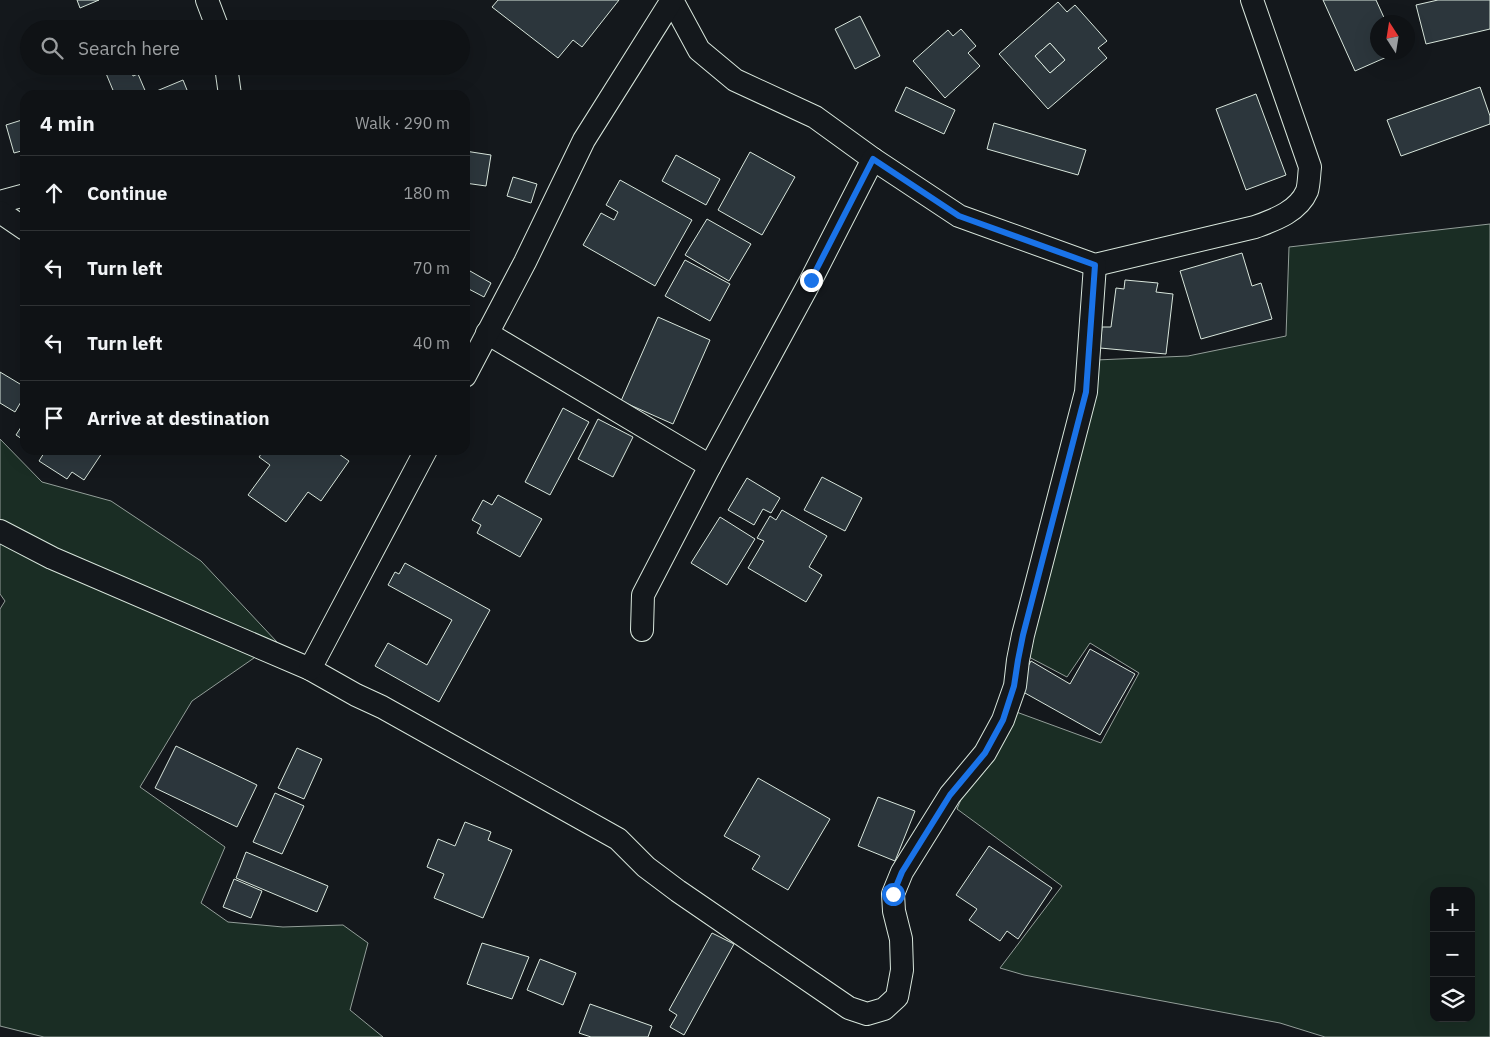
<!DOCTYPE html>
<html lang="en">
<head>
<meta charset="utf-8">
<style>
  :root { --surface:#0f1215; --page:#1d2022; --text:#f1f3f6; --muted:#9b9ea0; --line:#2f3234 }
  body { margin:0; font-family:"IBM Plex Sans",sans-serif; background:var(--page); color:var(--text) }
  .controls { position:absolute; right:15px; bottom:15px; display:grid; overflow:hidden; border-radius:10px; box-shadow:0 5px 20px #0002 }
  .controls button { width:45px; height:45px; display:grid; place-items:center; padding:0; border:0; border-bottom:1px solid var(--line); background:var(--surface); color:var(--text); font:25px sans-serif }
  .compass { position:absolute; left:1370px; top:15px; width:45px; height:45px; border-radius:50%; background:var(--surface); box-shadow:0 5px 20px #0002; rotate:348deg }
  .stop { position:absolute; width:15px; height:15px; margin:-11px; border:4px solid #1a73e8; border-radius:50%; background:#fff }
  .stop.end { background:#1a73e8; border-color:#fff; box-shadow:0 1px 5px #0008 }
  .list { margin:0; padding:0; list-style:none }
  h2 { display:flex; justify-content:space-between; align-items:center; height:65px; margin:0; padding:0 20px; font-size:21px }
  h2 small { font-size:16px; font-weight:400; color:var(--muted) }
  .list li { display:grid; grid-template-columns:32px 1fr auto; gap:15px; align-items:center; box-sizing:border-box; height:75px; padding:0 20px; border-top:1px solid var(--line) }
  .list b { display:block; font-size:19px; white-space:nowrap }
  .list em { font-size:16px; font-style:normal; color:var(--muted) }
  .icon { flex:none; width:28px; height:28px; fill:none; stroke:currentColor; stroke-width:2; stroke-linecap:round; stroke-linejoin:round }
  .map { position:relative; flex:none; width:1490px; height:1037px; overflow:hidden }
  .search { position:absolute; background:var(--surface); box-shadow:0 5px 20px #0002; left:20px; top:20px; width:450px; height:55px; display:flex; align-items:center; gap:12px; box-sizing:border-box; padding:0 18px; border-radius:28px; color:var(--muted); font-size:19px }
  .panel { position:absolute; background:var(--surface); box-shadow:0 5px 20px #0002; left:20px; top:90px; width:450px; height:365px; border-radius:15px }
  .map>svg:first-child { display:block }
  .green { fill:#1a2d24; stroke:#939e99; fill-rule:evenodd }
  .building { fill:#2c363c; stroke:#d8e6dc; fill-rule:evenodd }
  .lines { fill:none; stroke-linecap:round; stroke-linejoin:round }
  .street-casing { stroke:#d8e6dc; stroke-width:24 }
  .street { stroke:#14181c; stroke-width:22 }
  .route { stroke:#1a73e8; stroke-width:6 }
</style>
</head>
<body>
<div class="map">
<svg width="1490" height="1037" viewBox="0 0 1490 1037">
  <rect width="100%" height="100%" fill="#14181c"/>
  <!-- green -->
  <g class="green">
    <path d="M1490,224V1037H1325L1280,1023L1024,975L1000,968L1062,886L957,809L1000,706L1101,743L1139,673L1090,643L1067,677L1027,656L1096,360L1188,356L1286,336L1289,247ZM1434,891H1471V1018H1434Z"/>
    <polygon points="0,439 42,482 111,501 201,561 277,642 192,701 140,787 225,847 201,903 228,922 283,927 343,925 368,943 350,1010 383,1037 44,1037 0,1026 0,609 5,601 0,594"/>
  </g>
  <!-- building -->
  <g class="building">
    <polygon points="77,0 99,0 80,8"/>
    <polygon points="498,0 619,0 582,47 573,40 558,58 492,7"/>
    <polygon points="1323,0 1376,0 1386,22 1378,22 1378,52 1398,52 1355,71"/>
    <polygon points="1438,0 1490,0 1490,29 1426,44 1416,5"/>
    <path d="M1058,2L1067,12L1075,5L1107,41L1098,48L1107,58L1048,109L999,54ZM1050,43L1065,60L1050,73L1035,56Z"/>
    <polygon points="860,16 880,56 855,69 835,29"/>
    <polygon points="961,29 976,46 968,53 980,66 945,98 913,61 948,30 953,36"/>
    <polygon points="1050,43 1065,60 1050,73 1035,56"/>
    <polygon points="117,66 129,66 133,76 138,74 147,95 183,80 189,95 115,95 105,71"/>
    <polygon points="906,87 955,110 944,134 895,111"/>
    <polygon points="1480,87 1490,116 1490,124 1401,156 1387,120"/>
    <polygon points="1256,94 1286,175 1246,190 1216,109"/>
    <polygon points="25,119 25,150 14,153 6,125"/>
    <polygon points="994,123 1086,150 1078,175 987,149"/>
    <polygon points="465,151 491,155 486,186 465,183"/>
    <polygon points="750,152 795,177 762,235 718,210"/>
    <polygon points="676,155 720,179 706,205 662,181"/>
    <polygon points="513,177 537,184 531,203 507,196"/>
    <polygon points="620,180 692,220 655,286 583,245 601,213 614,220 618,212 606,205"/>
    <polygon points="707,219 751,244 729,281 685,255"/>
    <polygon points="1242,253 1252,286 1261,283 1272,319 1201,339 1180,271"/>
    <polygon points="685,260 730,284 710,321 665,296"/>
    <polygon points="470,271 491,283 484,297 465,287 465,280"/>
    <polygon points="1125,280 1158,283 1156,292 1173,294 1166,354 1100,348 1102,327 1111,327 1116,288 1124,289"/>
    <polygon points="658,317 710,340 673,424 621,401"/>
    <polygon points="0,372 25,387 25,395 15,412 0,403"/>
    <polygon points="563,408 589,422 550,495 525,482"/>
    <polygon points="598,419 633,437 613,477 578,459"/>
    <polygon points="25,421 25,441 16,435"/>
    <polygon points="39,450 104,450 84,480 72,472 67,479 39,461 44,453"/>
    <polygon points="264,450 342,450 339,454 349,461 321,501 308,492 286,522 248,495 270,465 259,457"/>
    <polygon points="822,477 862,498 845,531 804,510"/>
    <polygon points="747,478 780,498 771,513 763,509 754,525 728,510"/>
    <polygon points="498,495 542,519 520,557 477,533 481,525 472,520 483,500 492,505"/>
    <polygon points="782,510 827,536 809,567 822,575 806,602 748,568 764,541 757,538 770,516 776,520"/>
    <polygon points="720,517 755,539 727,585 691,563"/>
    <polygon points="405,563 490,610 439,702 375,666 388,643 427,665 452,620 388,585 395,572 399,574"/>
    <polygon points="1090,649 1135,674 1100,735 1016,688 1031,661 1070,684"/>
    <polygon points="176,746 257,785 237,827 155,788"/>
    <polygon points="297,748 322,759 304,799 278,788"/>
    <polygon points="758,778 830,819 788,890 752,869 760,856 724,836"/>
    <polygon points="275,793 304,806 282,854 253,842"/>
    <polygon points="878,797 915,811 895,861 858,846"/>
    <polygon points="465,822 491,832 488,840 512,850 483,918 434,898 444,874 427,867 438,839 455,846"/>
    <polygon points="989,846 1052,888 1018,939 1007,931 1000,941 969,920 977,909 956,895"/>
    <polygon points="246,852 328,886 317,912 236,878"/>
    <polygon points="234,879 262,891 251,918 223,907"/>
    <polygon points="712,933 734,944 684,1035 670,1027 677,1015 669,1010"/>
    <polygon points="482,943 529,957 512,999 467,984"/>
    <polygon points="540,959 576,973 563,1005 527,990"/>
    <polygon points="590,1004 652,1026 648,1037 591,1037 579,1033"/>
  </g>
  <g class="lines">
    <defs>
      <g id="street">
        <polyline points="207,0 218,29"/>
        <path d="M672,0L699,50L735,80L815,117L873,159L959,216L1095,265L1255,227C1274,220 1298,212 1307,191C1309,185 1309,175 1310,167L1252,0"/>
        <polyline points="226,66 230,95"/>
        <polyline points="0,202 25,195"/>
        <polyline points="0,212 25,229"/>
        <polyline points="487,333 710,466"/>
        <polyline points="465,376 525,262 584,140 672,0"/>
        <polyline points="0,531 52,558 310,669 356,695 382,707 618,839 646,867 678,891 849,1008 867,1014 884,1009 897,997 902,970 901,939 894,911 893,894 902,872 950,795 985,753 1003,720 1015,686 1018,660 1023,635 1086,392 1095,265"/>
        <polyline points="642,630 643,595 710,466 811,280 873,159"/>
        <polyline points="310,669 426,450"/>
      </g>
    </defs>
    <!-- street casing -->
    <use href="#street" class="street-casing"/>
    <!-- street -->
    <use href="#street" class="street"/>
  </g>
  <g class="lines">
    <!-- route -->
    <polyline class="route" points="811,280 873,159 959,216 1095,265 1086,392 1023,635 1018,660 1014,686 1003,720 985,753 950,795 902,872 893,894"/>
  </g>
</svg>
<div class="controls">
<button>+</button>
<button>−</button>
<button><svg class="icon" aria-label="layers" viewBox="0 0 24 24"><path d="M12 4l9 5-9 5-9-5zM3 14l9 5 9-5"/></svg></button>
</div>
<svg class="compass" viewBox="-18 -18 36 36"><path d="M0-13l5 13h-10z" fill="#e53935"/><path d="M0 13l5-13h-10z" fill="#9b9ea0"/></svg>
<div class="stop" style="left:893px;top:894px"></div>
<div class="stop end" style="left:811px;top:280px"></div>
<div class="search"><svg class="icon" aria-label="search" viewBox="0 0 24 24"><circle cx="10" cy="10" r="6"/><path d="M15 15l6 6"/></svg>Search here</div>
<section class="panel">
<h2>4 min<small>Walk · 290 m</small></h2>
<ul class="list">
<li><svg class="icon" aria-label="ahead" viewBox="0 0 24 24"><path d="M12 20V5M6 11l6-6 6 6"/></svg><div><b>Continue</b></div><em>180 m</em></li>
<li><svg class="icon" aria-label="left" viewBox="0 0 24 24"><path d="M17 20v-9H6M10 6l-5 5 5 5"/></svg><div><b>Turn left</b></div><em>70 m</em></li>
<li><svg class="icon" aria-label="left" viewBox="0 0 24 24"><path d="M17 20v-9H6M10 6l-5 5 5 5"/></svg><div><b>Turn left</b></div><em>40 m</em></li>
<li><svg class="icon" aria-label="arrive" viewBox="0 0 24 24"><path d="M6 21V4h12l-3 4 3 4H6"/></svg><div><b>Arrive at destination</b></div></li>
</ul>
</section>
</div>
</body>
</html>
